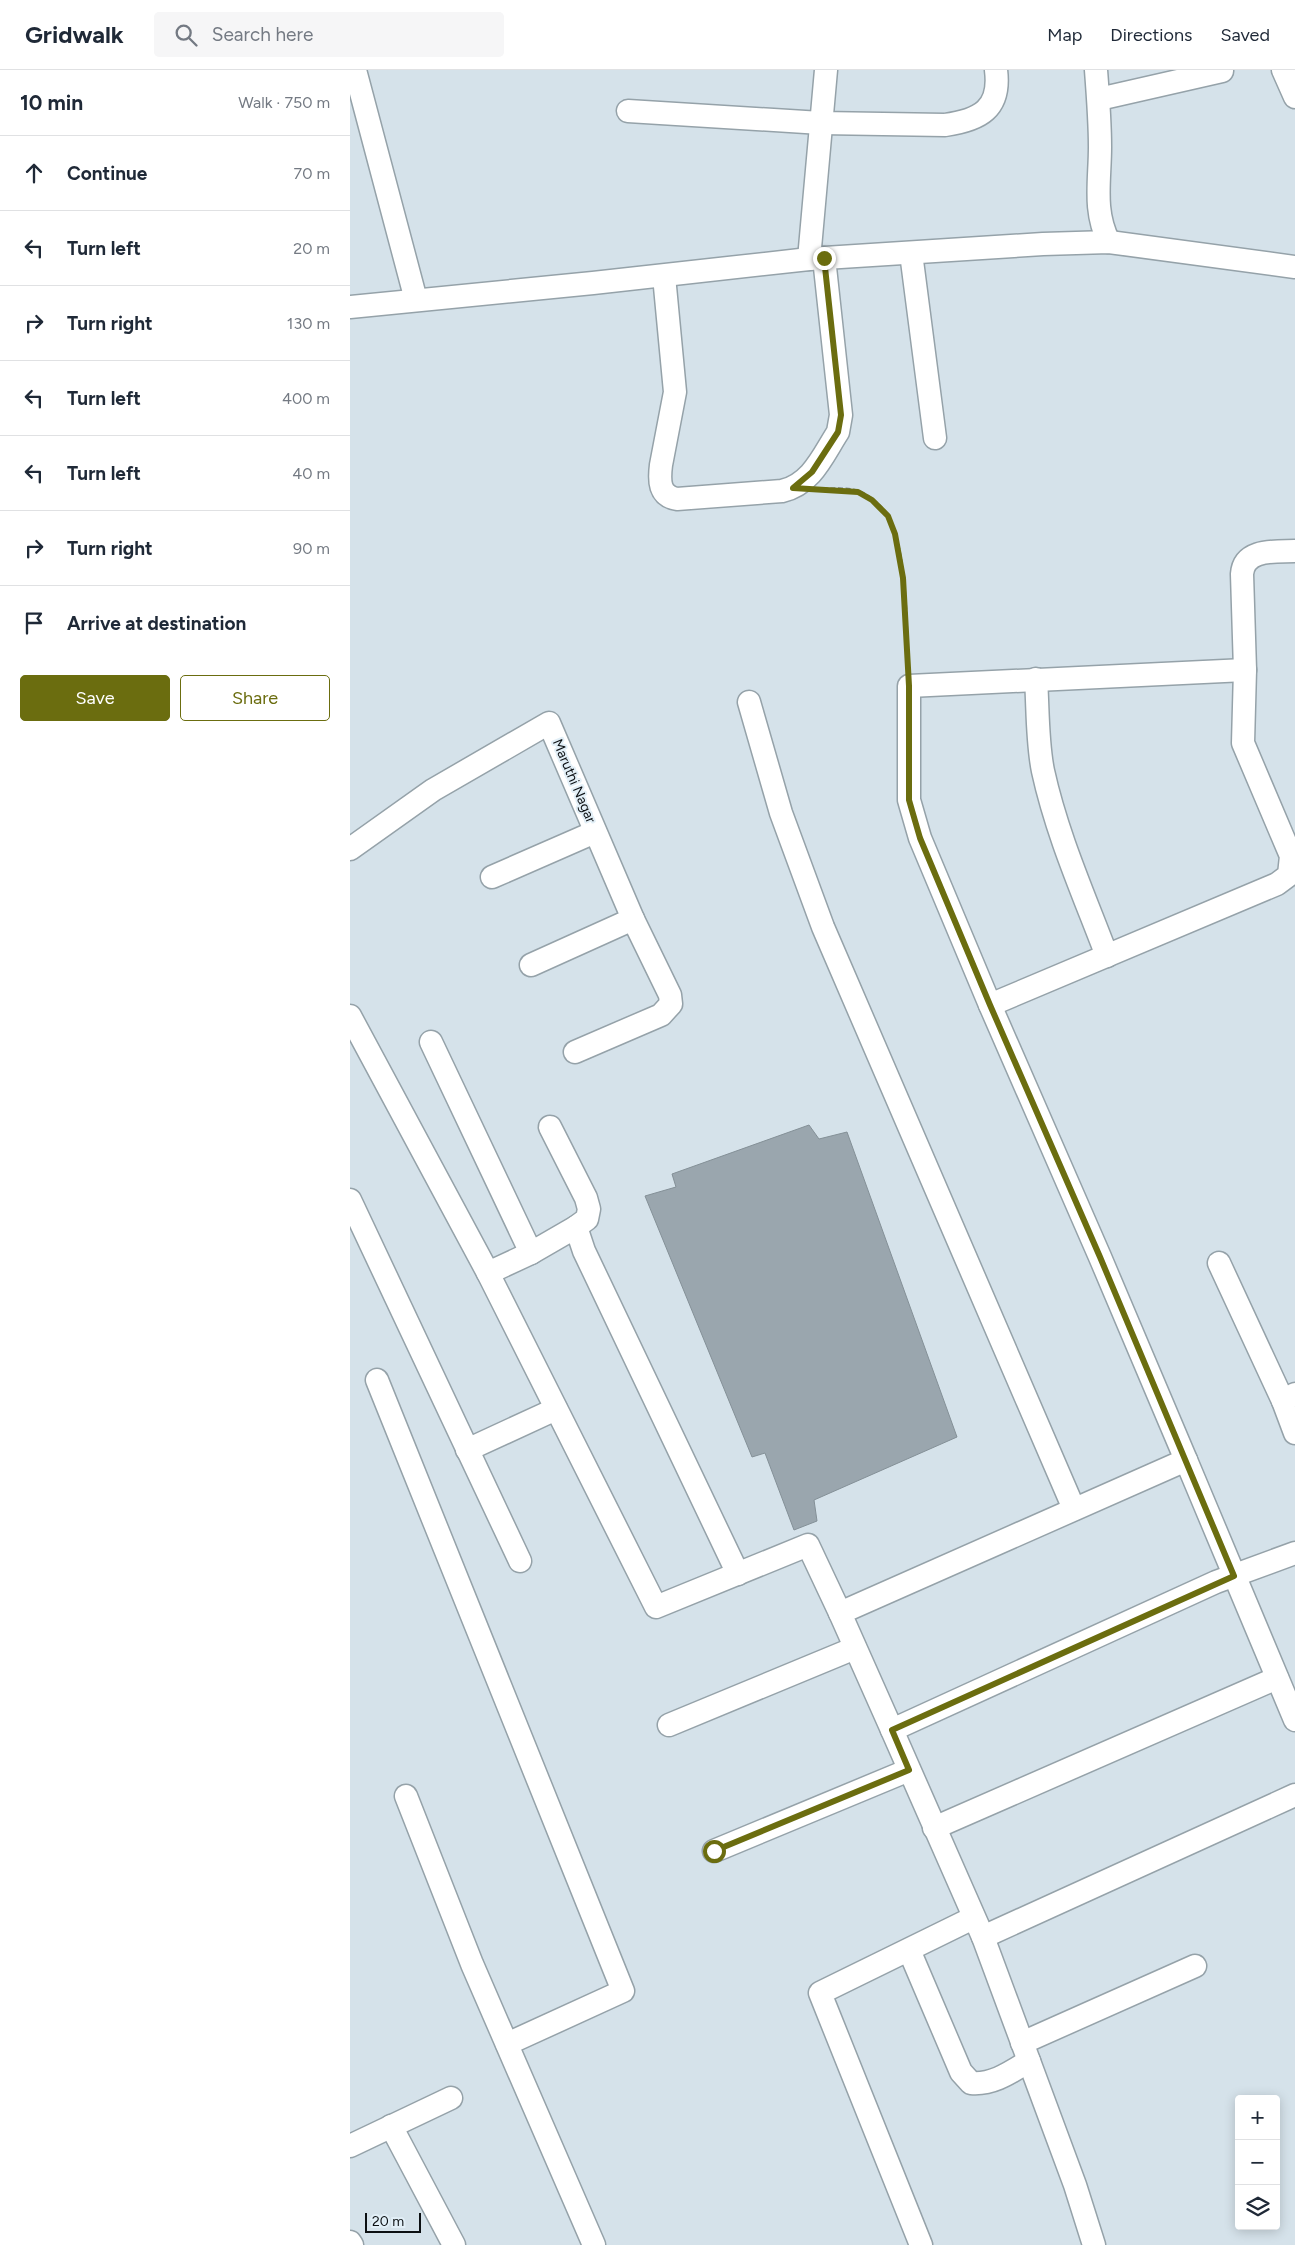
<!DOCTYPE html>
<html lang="en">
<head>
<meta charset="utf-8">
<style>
  :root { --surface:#fff; --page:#f6f6f7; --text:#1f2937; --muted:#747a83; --line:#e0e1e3; --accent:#6b6d0f }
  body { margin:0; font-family:Figtree,sans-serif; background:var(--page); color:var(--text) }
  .controls { position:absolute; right:15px; bottom:15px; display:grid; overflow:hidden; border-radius:5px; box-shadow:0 2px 12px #0003 }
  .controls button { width:45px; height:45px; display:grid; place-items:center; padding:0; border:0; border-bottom:1px solid var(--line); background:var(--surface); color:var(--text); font:25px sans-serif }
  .scale { position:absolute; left:15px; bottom:12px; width:56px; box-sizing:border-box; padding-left:5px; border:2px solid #0b0f12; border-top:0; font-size:14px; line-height:18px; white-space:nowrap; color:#0b0f12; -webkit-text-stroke:4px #e2eff7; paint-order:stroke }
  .stop { position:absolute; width:15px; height:15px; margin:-11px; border:4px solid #6b6d0f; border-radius:50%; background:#fff }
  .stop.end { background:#6b6d0f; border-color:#fff; box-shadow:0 1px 5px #0008 }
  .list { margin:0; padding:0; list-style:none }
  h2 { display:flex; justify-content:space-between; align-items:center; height:65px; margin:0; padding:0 20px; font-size:21px }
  h2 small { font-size:16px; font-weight:400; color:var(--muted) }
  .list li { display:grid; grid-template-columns:32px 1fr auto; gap:15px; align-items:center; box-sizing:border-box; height:75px; padding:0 20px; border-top:1px solid var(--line) }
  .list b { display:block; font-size:19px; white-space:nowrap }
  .list em { font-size:16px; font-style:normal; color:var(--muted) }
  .actions { display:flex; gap:10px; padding:15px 20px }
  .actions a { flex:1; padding:11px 0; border:1px solid var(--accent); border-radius:5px; text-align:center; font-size:18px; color:var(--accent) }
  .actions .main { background:var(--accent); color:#fff }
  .icon { flex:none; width:28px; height:28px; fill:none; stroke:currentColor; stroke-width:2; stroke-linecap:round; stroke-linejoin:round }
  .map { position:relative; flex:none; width:945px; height:2175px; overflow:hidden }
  header { display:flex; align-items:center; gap:30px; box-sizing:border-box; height:70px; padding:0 25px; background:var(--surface); border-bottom:1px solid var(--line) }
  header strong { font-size:24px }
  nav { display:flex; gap:28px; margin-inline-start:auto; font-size:18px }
  .search { width:350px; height:45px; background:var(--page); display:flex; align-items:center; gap:12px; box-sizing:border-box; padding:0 18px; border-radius:5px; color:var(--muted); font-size:19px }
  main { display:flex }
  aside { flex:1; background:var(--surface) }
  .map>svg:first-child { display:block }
  .building { fill:#9aa6ae; stroke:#849097 }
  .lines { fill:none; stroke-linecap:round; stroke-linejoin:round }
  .street-casing { stroke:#95a2a9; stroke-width:25 }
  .path { stroke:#737c82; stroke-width:3; stroke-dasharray:5 2.5; stroke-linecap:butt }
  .street { stroke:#fff; stroke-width:22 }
  .route { stroke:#6b6d0f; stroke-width:6 }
  .labels { text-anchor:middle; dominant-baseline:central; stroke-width:4; stroke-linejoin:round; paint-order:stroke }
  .street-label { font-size:14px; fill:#0b0f12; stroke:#e2eff7 }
</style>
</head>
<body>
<header>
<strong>Gridwalk</strong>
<div class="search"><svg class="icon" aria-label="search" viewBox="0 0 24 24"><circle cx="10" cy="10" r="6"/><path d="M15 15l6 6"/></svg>Search here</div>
<nav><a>Map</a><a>Directions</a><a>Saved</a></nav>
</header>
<main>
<aside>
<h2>10 min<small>Walk · 750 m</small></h2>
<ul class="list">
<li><svg class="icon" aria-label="ahead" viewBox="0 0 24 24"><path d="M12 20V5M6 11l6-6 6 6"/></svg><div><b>Continue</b></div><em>70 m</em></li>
<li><svg class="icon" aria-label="left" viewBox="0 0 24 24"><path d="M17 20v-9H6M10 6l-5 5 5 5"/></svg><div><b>Turn left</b></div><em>20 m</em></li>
<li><svg class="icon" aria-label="right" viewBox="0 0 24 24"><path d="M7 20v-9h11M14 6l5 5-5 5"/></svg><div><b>Turn right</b></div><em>130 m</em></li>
<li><svg class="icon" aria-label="left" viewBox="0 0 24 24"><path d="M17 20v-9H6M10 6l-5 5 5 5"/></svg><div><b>Turn left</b></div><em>400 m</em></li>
<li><svg class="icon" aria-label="left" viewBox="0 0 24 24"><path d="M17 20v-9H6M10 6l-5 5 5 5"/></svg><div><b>Turn left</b></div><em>40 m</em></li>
<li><svg class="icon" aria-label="right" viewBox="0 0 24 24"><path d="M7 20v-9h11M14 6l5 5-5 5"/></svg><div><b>Turn right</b></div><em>90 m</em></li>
<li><svg class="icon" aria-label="arrive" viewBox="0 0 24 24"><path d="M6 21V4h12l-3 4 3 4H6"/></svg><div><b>Arrive at destination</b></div></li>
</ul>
<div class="actions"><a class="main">Save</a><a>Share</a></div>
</aside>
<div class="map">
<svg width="945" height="2175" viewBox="0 0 945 2175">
  <rect width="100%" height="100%" fill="#d5e2ea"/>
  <!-- building -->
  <polygon class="building" points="459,1055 469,1069 497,1062 607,1367 464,1430 467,1451 444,1460 415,1383 402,1387 295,1126 326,1117 322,1104"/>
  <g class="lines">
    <defs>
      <g id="street">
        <polyline points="5,0 66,230"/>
        <path d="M746,0C748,26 750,52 750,77C750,111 743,141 759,172"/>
        <polyline points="933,0 945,27"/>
        <polyline points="749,29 872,1"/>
        <path d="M278,41L471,53L595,55C630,50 651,39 646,0"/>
        <polyline points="561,183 585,368"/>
        <polyline points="459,189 476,0"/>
        <path d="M314,206L325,322L311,395C309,411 309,426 327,429L432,421C462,414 473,385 488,362L491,345L474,188"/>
        <polyline points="0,237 243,213 459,189 693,174 759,172 945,197"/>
        <polyline points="895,600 559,616 559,730 570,768 640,935 750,1187 836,1390 490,1543 542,1660 866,1512 945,1483"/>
        <path d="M686,609C688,639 687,672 693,701C707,765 734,825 757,886"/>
        <polyline points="399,632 431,743 473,857 724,1439"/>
        <polyline points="0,779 83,720 199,653 283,849 181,895"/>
        <polyline points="142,807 245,762"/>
        <path d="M640,935L927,814L939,805L941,786L893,673L895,600L892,504C894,478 926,482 945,481"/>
        <polyline points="0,946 138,1203 306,1537 458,1475 490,1543"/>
        <polyline points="81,972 181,1183"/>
        <polyline points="225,982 311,945 321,934 320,925 283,849"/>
        <polyline points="200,1057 236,1128 239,1139 237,1149 226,1157"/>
        <polyline points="0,1130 170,1491"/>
        <polyline points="869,1193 933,1331"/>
        <polyline points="138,1203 181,1183 226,1157 234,1181 388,1504"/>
        <polyline points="27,1310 273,1921 157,1974"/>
        <polyline points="945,1324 933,1331 945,1363"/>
        <polyline points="117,1380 206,1339"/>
        <polyline points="836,1390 945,1650"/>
        <polyline points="319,1655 505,1578"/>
        <polyline points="542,1660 633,1867 725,2115 744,2175"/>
        <polyline points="56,1726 122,1894 244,2175"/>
        <polyline points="584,1758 927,1608"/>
        <polyline points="364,1781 559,1700"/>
        <polyline points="633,1867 945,1725"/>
        <path d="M559,1880L611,2002L621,2013C643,2015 661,2002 679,1991"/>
        <polyline points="672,1973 845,1896"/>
        <polyline points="41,2056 104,2175"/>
        <polyline points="0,2076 101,2028"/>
        <polyline points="0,2172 2,2175"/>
        <polyline points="571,2175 470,1923 623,1848"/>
      </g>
    </defs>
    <!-- street casing -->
    <use href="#street" class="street-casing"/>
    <!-- path -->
    <path class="path" d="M473,419C484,419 497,418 508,421C519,425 534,438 539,448C557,486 556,553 558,596"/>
    <!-- street -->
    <use href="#street" class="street"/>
  </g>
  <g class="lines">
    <!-- route -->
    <polyline class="route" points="364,1781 559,1700 542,1660 884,1506 750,1187 640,935 570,768 559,730 559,616 553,508 545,464 538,446 522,430 508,422 443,418 462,402 488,362 491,345 474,188"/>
  </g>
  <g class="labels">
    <!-- street labels -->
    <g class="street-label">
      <text transform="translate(224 711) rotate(67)">Maruthi Nagar</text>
    </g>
  </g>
</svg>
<div class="controls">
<button>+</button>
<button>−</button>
<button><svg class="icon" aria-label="layers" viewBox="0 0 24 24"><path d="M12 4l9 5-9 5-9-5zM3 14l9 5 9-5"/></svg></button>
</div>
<div class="scale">20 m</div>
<div class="stop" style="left:364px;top:1781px"></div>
<div class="stop end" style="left:474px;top:188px"></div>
</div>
</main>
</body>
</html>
